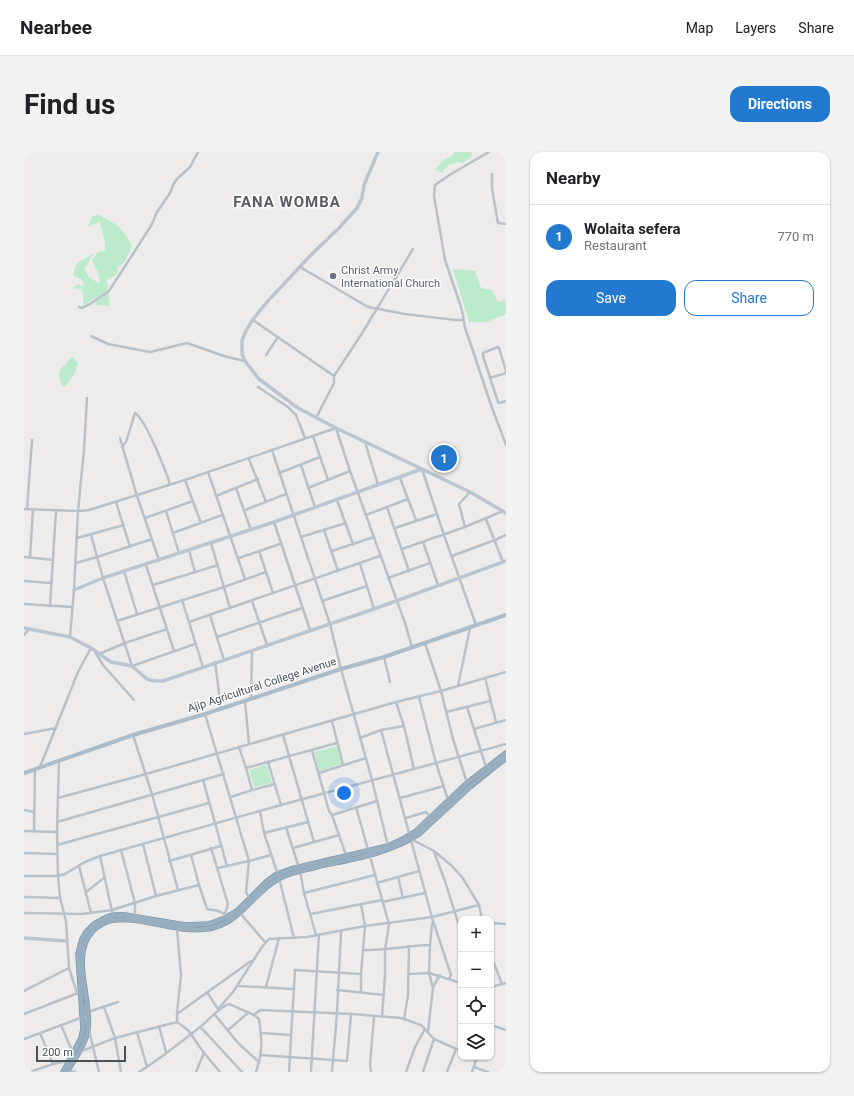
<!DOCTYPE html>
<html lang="en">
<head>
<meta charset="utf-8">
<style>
  :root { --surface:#fff; --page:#f2f2f2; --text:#202124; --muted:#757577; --line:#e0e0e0; --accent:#2379d0 }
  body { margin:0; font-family:Roboto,sans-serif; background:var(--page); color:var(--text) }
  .controls { position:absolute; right:12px; bottom:12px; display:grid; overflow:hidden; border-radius:8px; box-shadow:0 1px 3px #0004 }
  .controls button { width:36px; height:36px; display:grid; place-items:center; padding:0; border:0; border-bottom:1px solid var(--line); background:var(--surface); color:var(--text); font:20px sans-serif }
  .scale { position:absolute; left:12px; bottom:10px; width:90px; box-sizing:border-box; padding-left:4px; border:2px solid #455057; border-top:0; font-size:11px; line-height:14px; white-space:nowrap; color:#455057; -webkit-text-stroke:3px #fff; paint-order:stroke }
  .you { position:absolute; left:320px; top:641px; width:14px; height:14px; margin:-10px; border:3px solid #fff; border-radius:50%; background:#1a73e8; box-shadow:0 0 0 6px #1a73e833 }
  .badge { display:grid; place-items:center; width:26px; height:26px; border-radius:50%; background:var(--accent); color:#fff; font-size:13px; font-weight:700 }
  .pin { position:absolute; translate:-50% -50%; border:2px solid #fff; box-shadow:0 1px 4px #0006 }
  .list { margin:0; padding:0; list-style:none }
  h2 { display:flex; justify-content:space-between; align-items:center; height:52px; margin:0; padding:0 16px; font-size:17px }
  h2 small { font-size:13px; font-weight:400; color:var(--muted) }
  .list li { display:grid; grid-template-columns:26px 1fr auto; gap:12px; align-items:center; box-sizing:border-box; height:64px; padding:0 16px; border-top:1px solid var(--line) }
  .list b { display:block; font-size:15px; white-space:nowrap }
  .list p { margin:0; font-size:13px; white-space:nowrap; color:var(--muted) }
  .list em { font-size:13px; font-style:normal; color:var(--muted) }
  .actions { display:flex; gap:8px; padding:12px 16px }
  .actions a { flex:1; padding:9px 0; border:1px solid var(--accent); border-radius:12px; text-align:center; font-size:14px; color:var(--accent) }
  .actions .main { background:var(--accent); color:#fff }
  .icon { flex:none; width:22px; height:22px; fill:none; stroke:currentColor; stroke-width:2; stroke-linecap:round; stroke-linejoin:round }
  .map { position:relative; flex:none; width:482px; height:920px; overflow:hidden; border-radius:12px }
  header { display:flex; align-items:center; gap:24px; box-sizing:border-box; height:56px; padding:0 20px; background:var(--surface); border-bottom:1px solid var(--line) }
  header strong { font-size:19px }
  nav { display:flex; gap:22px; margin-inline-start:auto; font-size:14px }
  .intro { display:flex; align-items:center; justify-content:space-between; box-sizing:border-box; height:96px; padding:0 24px }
  h1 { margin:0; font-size:28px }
  .button { padding:10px 18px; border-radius:12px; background:var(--accent); color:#fff; font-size:14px; font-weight:700 }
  main { display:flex; gap:24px; padding:0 24px }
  aside { flex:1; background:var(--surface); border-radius:12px; box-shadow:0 1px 3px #0004 }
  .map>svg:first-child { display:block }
  .green { fill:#bbebca }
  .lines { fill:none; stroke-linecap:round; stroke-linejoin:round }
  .trunk-casing { stroke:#718ca4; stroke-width:5.5 }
  .minor { stroke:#b7c1c7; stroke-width:2.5 }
  .secondary { stroke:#bac5cf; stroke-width:3.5 }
  .primary { stroke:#acbdc9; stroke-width:4 }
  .trunk { stroke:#98afc0; stroke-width:4.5 }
  .worship-dot { fill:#6b7280; stroke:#fff; stroke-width:1.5 }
  .labels { text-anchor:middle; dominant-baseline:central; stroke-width:3; stroke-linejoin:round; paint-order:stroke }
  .worship-label { font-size:11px; fill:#5b616d; stroke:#fff; text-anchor:start }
  .street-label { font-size:11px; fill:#455057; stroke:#fff }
  .district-label { font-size:15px; font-weight:bold; letter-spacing:1px; fill:#595c60; stroke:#fff }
</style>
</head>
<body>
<header>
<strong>Nearbee</strong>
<nav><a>Map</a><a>Layers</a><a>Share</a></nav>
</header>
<div class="intro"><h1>Find us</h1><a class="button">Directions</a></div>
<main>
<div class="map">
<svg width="482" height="920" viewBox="0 0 482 920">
  <rect width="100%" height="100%" fill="#eeebeb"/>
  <!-- green -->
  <g class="green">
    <path d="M430,0H448L447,5L439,11C427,9 425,13 417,21L411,17L421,7L429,3Z"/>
    <path d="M74,63C90,70 100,76 108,94L100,111L94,115L93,122L83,128L86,154L72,153L71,146L59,154V143L57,137L49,136L54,132L61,135L57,127L49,124L52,112L70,101L60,117L65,125L76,132L74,121L69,111L68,107L72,104L73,100L81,99V90L76,69L64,75L68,64Z"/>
    <polygon points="429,117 451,119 457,136 468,138 474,150 482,148 482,162 463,170 445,170"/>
    <path d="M49,205L54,211L51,221L42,234H39C36,229 33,222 36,217C43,213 43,207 49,205Z"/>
    <polygon points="313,594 317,612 295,619 291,600"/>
    <polygon points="243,613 248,631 230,635 225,618"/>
  </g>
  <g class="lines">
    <defs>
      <g id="trunk">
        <polyline points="39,920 57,886 59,877 54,802 58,787 62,780 70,772 83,765 89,763 101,763 161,773 185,772 201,766 213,759 243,729 253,722 267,717 364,694 379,687 392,679 443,631 482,601"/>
        <path d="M43,920C51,906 62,892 64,877C68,848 46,804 68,780C73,774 82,769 89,768C118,764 151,781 182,777C217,773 229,739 258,725C269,720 281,718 292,715C327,707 365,702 395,682L447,634L482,606"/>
      </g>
    </defs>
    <!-- trunk casing -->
    <use href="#trunk" class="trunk-casing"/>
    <!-- minor -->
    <g class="minor">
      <polyline points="465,0 427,22 411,33 410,44 421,108 436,152 439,163 441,176 448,196 467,253 482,293"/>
      <polyline points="468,22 468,37 474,71 482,72"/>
      <polyline points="276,115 344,155 381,162 432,168 439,168"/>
      <polyline points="55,155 58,156 66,152 85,139 127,74 133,60 146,41 149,33 153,27 166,15 174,0"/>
      <polyline points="229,168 310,224 310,231 292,266"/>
      <polyline points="67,184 84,192 126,200 163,191 200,204 220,209"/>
      <polyline points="242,203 254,185"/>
      <polyline points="482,219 475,196 474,195 459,201 459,204 474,250 475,251 482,249"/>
      <polyline points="310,224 337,183 389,97"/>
      <polyline points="466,226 482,221"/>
      <polyline points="234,235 264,255 272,263 281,286"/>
      <polyline points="289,284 304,328"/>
      <polyline points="96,286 113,344 135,408"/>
      <polyline points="341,290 354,333"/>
      <path d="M98,295L102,290L111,261C122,268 142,319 146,333"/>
      <polyline points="248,298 306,472 317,517 348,628 364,694"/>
      <polyline points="225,307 242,350"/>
      <polyline points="277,313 291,355"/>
      <polyline points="398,317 420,383 452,473"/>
      <polyline points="184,320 221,427"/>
      <polyline points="255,321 296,305"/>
      <polyline points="376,326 392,368"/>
      <polyline points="161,328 177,371"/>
      <polyline points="212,336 227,378"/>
      <polyline points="284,336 326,319"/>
      <polyline points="192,344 234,327"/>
      <polyline points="313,348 329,392"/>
      <polyline points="92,350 106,395"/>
      <polyline points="363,355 385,419"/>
      <polyline points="0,357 54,359 65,358 161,328 312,276 326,319 381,471 388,495"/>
      <polyline points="3,357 8,288"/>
      <polyline points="221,358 262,342"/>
      <polyline points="142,359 155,401"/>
      <polyline points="342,363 384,347"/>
      <polyline points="121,366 169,349"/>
      <polyline points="462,367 479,410"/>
      <polyline points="250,370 286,478"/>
      <polyline points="441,375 435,352 446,340"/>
      <polyline points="371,376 413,362"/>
      <polyline points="300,378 314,419"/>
      <polyline points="149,381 198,363"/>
      <polyline points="67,383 79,426 108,514 171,492"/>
      <polyline points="277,385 322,371"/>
      <polyline points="53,386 100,373"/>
      <polyline points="399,390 414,433"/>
      <polyline points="187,391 206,456"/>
      <polyline points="378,397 441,375 479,359"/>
      <polyline points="165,398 171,420"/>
      <polyline points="235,399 249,441"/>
      <polyline points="308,399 350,385"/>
      <polyline points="428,404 471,388 482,383"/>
      <polyline points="0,405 29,408"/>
      <polyline points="6,405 9,357"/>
      <polyline points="215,406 256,392"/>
      <polyline points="52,411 73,405 128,387"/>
      <polyline points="336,412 350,457"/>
      <polyline points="122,413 150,499"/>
      <polyline points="100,419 113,462"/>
      <polyline points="364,426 406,411"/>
      <polyline points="0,429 27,431"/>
      <polyline points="129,433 194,413"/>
      <polyline points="158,448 179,515"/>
      <polyline points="228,449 243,493"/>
      <polyline points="298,449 343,434"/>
      <polyline points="0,452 48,455"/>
      <polyline points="26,454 32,358"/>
      <polyline points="186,463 200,508"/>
      <polyline points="93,469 200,435 242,420"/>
      <polyline points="165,470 356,404"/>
      <polyline points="0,483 5,477"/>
      <polyline points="46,485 50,438 54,359 60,298 63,246"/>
      <polyline points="193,485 278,456"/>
      <polyline points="401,491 417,539 429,587 443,631"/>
      <polyline points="71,500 79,513 110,548"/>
      <polyline points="75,502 101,491 143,477"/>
      <polyline points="360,505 366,530"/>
      <polyline points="191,510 197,556"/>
      <polyline points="461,526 472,570"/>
      <polyline points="434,534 446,476"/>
      <polyline points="395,545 412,611 424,648"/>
      <polyline points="227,547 228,499"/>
      <polyline points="221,549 225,592"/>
      <polyline points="372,550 380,574 390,617"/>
      <polyline points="443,555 462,615"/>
      <polyline points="422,560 466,549"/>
      <polyline points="181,562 225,709 247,703"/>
      <polyline points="308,569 319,613"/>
      <polyline points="450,577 482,568"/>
      <polyline points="357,578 409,769 427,823 425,827"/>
      <polyline points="0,582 32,576"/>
      <polyline points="109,583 128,642 154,738"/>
      <polyline points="259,583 290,690"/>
      <polyline points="336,586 357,578 380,574"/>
      <polyline points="215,595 222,616 228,638"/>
      <polyline points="288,598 305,659 308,663 353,649"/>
      <polyline points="35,608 33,680 34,724 36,746 42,769 45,816 53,841"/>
      <polyline points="244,610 257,653"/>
      <polyline points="16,615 54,520 67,496"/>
      <polyline points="222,616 313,591"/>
      <polyline points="295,621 342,606"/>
      <polyline points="179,628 203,714"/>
      <polyline points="207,645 228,638 251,632"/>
      <polyline points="34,646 122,622 372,550 417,539 482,520"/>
      <polyline points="376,646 420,634"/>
      <polyline points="332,655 365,772 361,798 361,824 358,865"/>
      <polyline points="0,658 10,660"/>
      <polyline points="236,659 240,681 255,726 270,786"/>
      <polyline points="308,663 322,703"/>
      <polyline points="382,666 402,660 406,665"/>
      <polyline points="33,670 200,622"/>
      <polyline points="262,675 276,719 280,741 292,783"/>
      <polyline points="0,679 33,680"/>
      <polyline points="10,679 11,617"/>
      <polyline points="240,681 284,670"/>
      <polyline points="387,687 410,699 427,713 438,725 455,753 458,767"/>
      <polyline points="119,692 132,744"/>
      <polyline points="33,693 185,651"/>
      <polyline points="187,696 204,752 201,762"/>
      <polyline points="269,696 315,683"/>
      <polyline points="97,698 111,751 111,765"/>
      <polyline points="410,700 421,729 437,780"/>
      <polyline points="0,701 33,702"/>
      <polyline points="167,703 175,733"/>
      <polyline points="76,704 89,764"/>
      <polyline points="145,709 197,694"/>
      <polyline points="55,714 67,761"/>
      <polyline points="194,716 225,709 222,740 226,747"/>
      <polyline points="0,724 34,724 41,722 61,710 76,704 257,653 482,592"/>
      <polyline points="374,725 379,746"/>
      <polyline points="353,731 395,719"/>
      <polyline points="62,740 81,725"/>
      <polyline points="280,741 351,723"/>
      <polyline points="0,745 36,746"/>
      <polyline points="358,750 401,741"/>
      <polyline points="337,752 341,774 337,822 337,840"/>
      <path d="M0,761L58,762L88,758L132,744L175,733L183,757C190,758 199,759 203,765"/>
      <polyline points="216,761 241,790"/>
      <polyline points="287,762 358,748"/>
      <polyline points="467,771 482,772"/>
      <polyline points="153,777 157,823 153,861"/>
      <path d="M339,798C362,798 383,794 406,793"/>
      <polyline points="467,798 469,809 478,832"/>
      <polyline points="385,822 405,821 437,831"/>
      <polyline points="214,834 269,837"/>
      <polyline points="242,835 255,786"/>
      <polyline points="409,835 416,823"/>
      <polyline points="467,835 482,831"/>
      <polyline points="313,838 360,843"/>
      <polyline points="0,839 45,816"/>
      <polyline points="183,840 194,857 209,840 238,795 245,787 283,785 341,774 408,765 455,753"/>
      <polyline points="467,847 467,861"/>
      <polyline points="80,855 91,886 97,920"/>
      <polyline points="64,860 94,850"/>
      <polyline points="0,862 54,841"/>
      <polyline points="191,863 215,892 235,910"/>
      <polyline points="230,863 236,858 328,862 377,866 397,873 410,887 437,899"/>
      <polyline points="380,867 384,843 385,794"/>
      <polyline points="153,870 153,862 227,809"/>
      <polyline points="37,873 49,901"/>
      <polyline points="467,873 482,878"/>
      <polyline points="135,874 142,900"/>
      <polyline points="176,875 184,883 218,920"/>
      <polyline points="65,878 75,920"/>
      <polyline points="204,878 224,861"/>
      <polyline points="404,879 409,836 405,821 406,793 408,772"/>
      <polyline points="113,880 123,915"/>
      <polyline points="16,881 29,912"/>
      <polyline points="237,881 267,883"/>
      <polyline points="0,887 59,865 63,864"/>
      <polyline points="55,900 91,886 153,870 164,878 180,901 196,920"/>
      <polyline points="237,903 323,909 327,862"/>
      <polyline points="450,915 464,920"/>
      <polyline points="45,919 51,920"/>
      <polyline points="6,920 29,912 44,909"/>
      <path d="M115,920C136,907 156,891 176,875C185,868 195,855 205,852L230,863L235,867C238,889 239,899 232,920"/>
      <polyline points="172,920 180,901"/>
      <polyline points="265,920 271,818 337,822"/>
      <polyline points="287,920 295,782"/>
      <polyline points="308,920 313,861 317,780"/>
      <polyline points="347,920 346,912 350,865"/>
      <polyline points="382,920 391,895 401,877"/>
      <polyline points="399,920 410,887"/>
      <polyline points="423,920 432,897"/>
      <polyline points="448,920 453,905"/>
    </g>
    <!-- secondary -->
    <g class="secondary">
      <polyline points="354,0 340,33 338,46 333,56 316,75 286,104 243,150 230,166 223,177 218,188 218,202 221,209 235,227 274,256 312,276 446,340 482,361"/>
      <polyline points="50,438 79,426 250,370 398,317"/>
      <polyline points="0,476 46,485 67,496 87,510 108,514 123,527 130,529 139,529 350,457 482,409"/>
      <polyline points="0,786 43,789"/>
    </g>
    <!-- primary -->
    <polyline class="primary" points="0,621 109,583 181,562 317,517 360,505 482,463"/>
    <!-- trunk -->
    <use href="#trunk" class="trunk"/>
  </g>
  <!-- markers -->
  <circle class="worship-dot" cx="309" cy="124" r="4"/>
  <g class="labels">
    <!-- worship labels -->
    <g class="worship-label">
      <text x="317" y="118">Christ Army<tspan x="317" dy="13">International Church</tspan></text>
    </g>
    <!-- street labels -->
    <g class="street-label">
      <text transform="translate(238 533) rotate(-18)">Ajip Agricultural College Avenue</text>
    </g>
    <!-- district labels -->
    <g class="district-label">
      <text x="263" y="50">FANA WOMBA</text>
    </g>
  </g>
</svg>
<div class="controls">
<button>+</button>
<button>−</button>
<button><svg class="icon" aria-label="locate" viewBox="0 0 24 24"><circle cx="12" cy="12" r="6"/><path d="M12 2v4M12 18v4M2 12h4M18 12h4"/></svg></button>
<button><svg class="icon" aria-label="layers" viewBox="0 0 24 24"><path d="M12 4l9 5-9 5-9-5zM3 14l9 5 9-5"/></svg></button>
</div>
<div class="scale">200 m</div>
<div class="you"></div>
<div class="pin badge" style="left:420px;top:306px">1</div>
</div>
<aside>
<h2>Nearby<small></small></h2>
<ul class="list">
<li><span class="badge">1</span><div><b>Wolaita sefera</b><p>Restaurant</p></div><em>770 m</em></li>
</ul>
<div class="actions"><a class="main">Save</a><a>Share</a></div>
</aside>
</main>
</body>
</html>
